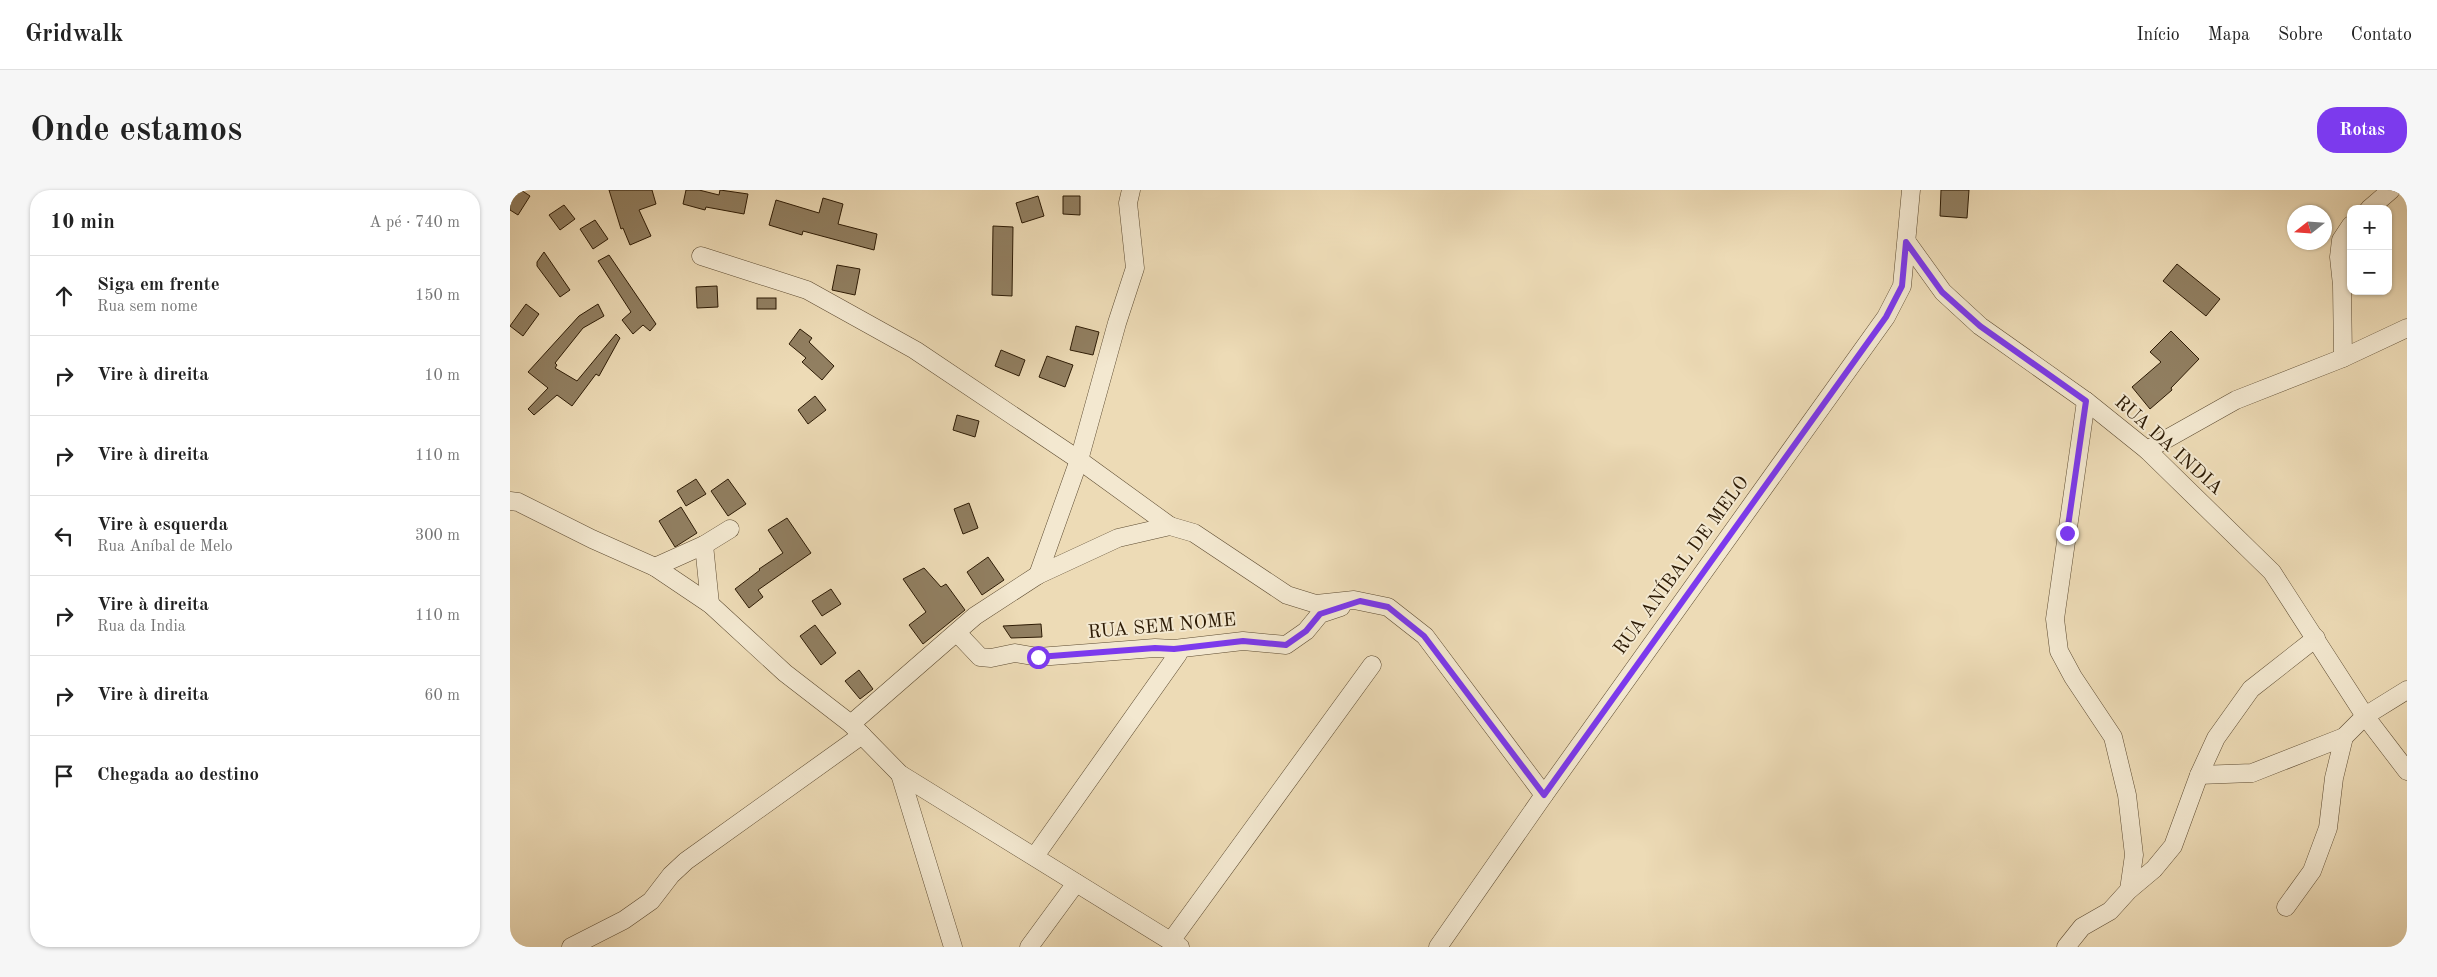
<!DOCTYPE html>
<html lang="pt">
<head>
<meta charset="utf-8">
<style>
  :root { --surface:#fff; --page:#f6f6f6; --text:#222; --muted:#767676; --line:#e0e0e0; --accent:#7c3aed }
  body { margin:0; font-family:"Old Standard TT",serif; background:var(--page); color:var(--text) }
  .controls { position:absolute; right:15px; top:15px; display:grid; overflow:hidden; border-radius:10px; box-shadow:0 1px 4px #0004 }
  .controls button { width:45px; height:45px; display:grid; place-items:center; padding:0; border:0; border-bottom:1px solid var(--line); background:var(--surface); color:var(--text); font:25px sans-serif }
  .compass { position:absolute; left:1777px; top:15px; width:45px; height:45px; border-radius:50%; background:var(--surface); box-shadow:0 1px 4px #0004; rotate:253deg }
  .stop { position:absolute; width:15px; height:15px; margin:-11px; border:4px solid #7c3aed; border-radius:50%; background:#fff }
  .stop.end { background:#7c3aed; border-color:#fff; box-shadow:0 1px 5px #0008 }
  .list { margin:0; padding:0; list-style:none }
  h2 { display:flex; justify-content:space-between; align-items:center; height:65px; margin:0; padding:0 20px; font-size:21px }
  h2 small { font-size:16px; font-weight:400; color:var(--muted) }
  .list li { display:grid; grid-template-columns:32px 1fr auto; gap:15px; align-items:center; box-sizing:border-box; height:80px; padding:0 20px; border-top:1px solid var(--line) }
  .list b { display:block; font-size:19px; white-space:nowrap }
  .list p { margin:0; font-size:16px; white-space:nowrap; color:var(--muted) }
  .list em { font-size:16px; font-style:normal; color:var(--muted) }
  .icon { flex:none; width:28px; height:28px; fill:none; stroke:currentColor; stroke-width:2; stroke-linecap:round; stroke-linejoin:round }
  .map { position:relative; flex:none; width:1897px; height:757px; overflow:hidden; border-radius:20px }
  header { display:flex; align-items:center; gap:30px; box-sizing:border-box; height:70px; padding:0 25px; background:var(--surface); border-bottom:1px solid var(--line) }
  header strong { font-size:24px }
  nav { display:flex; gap:28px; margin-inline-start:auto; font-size:18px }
  .intro { display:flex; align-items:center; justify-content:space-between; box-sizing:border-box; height:120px; padding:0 30px }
  h1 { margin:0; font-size:35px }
  .button { padding:12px 22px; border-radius:20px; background:var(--accent); color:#fff; font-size:18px; font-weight:700 }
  main { display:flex; gap:30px; padding:0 30px }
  aside { flex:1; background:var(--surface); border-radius:20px; box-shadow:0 1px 4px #0004 }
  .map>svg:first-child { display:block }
  .building { fill:#917f61; stroke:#2d1b05 }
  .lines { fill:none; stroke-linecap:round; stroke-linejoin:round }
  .minor-casing { stroke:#5d4b31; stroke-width:19 }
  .minor { stroke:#f3e8d0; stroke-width:18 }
  .route { stroke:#7c3aed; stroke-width:6 }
  .labels { text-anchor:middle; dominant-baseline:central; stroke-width:4; stroke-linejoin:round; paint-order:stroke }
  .street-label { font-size:19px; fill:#2d1b05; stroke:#f3e8d0 }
</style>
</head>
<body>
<header>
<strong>Gridwalk</strong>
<nav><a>Início</a><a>Mapa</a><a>Sobre</a><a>Contato</a></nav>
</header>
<div class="intro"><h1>Onde estamos</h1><a class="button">Rotas</a></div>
<main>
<aside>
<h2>10 min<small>A pé · 740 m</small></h2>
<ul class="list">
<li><svg class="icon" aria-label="ahead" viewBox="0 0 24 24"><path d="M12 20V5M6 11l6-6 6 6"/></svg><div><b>Siga em frente</b><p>Rua sem nome</p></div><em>150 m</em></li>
<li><svg class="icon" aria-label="right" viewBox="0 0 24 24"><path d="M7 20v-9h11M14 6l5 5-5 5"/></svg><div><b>Vire à direita</b></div><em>10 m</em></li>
<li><svg class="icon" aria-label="right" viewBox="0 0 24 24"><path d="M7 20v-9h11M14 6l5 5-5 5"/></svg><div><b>Vire à direita</b></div><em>110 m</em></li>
<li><svg class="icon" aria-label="left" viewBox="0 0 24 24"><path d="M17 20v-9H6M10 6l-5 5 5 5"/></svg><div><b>Vire à esquerda</b><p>Rua Aníbal de Melo</p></div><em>300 m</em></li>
<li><svg class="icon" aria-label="right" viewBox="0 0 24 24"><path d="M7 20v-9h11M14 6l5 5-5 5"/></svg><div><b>Vire à direita</b><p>Rua da India</p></div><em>110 m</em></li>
<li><svg class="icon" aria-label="right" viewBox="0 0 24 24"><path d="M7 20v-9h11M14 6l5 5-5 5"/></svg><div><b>Vire à direita</b></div><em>60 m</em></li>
<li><svg class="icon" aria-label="arrive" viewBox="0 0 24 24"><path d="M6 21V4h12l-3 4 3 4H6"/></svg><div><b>Chegada ao destino</b></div></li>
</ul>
</aside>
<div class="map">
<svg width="1897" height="757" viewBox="0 0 1897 757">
  <rect width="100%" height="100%" fill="#eddbb6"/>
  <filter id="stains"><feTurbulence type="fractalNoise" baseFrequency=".004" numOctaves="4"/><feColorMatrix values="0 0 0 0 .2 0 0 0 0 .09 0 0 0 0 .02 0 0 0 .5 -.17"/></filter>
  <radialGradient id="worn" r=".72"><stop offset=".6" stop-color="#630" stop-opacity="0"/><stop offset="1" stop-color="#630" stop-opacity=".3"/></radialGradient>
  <!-- building -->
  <g class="building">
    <polygon points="0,0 11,0 20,6 8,25 0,20"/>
    <polygon points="99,0 142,0 146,14 129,20 141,46 120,55 113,38 111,39"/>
    <polygon points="176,0 189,0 209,5 210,0 238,4 234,24 196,17 195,20 173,14"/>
    <polygon points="1431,0 1459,0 1457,28 1430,26"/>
    <polygon points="528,6 534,26 512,33 506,13"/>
    <polygon points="553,6 570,6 570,25 553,24"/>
    <polygon points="313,8 333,14 328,34 367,44 364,60 293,41 292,45 259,35 266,10 309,23"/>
    <polygon points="54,15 65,29 50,40 39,25"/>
    <polygon points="85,30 98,49 83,59 70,39"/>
    <polygon points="483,36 503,37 502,106 482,105"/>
    <polygon points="34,62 60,100 50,107 27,76 27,72"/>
    <polygon points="99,65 146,134 140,141 133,135 123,144 112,130 121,122 88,71"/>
    <polygon points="1667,74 1710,109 1696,126 1653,91"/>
    <polygon points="327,75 350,79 345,105 322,100"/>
    <polygon points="207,96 208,117 187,118 186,97"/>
    <rect x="247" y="108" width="19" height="11"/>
    <polygon points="16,114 29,124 13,146 0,136"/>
    <polygon points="88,114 94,126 73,138 45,173 47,175 45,178 67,191 106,144 110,148 89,186 86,184 62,216 47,205 24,225 18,219 38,198 18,182 69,126"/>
    <polygon points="566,136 589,142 583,165 560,160"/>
    <polygon points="290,139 302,148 299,152 324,176 312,190 292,172 296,168 279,154"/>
    <polygon points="1661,141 1689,169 1661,198 1662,200 1640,219 1622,197 1651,172 1640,162"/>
    <polygon points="491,160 515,170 509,186 485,176"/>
    <polygon points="537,166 563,175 555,197 529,187"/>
    <polygon points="305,206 316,220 298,234 288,220"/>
    <polygon points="447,225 469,231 465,247 443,240"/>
    <polygon points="186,289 196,304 176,316 167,301"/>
    <polygon points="218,289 236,314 218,326 201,301"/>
    <polygon points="459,313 468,338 453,344 444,319"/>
    <polygon points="171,317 187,343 165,357 149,331"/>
    <polygon points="277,328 301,363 248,400 253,407 239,418 225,399 250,380 249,379 273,363 258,340"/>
    <polygon points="478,367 494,390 472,405 457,382"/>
    <polygon points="414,378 431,397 436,394 455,420 413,454 399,435 416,422 393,389"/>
    <polygon points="321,399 331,414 312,426 302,411"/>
    <polygon points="531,434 532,447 501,448 493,436"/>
    <polygon points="305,435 326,463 311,475 290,446"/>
    <polygon points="349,480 363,499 350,509 335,491"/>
  </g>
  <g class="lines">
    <defs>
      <g id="minor">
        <polyline points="1859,19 1881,0"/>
        <polyline points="1397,52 1433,102 1470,136 1576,211 1637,260 1762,382 1855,526 1897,581"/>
        <polyline points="191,66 297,100 405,160 569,270 660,336"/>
        <polyline points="1833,168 1832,95 1829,67 1831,50 1841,35"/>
        <polyline points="1576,211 1545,429 1549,461 1563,487 1603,547 1617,605 1624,665 1619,700"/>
        <polyline points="1637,260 1726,210 1833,168 1897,138"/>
        <polyline points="0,311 8,312 82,349 145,377 200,414 275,483 341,534"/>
        <polyline points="194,355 200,414"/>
        <polyline points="145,377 194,355 220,339"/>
        <polyline points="528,385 569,270 607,133 625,78 618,13 621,0"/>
        <polyline points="452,448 470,467 481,468 505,463 528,467 645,458 664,459 733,451 776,455 796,441 810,424 831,417"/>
        <polyline points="390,584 443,757"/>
        <polyline points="1689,585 1742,583 1834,547"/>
        <polyline points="525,666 668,464"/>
        <polyline points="1776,717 1802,681 1818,638 1824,588 1834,547 1855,526 1897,500"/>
        <polyline points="661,751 862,475"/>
        <polyline points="61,757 114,730 141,711 161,685 176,671 352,545"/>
        <polyline points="519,757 566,693"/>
        <polyline points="670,757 390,584 341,534 465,426 528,385 608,348 660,336 684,343 777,405 806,414 844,410 878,417 915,446 1034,605"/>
        <polyline points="928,757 1034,605 1376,127 1392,96 1401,0"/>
        <polyline points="1556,757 1572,737 1600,721 1619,700 1644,679 1663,656 1689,585 1706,548 1741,499 1806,448"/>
      </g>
    </defs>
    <!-- minor casing -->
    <use href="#minor" class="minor-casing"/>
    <!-- minor -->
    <use href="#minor" class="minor"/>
  </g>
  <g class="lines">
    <!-- route -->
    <polyline class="route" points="528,467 645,458 664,459 733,451 776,455 796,441 810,424 850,411 878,417 914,446 1034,605 1376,127 1392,96 1396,52 1432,102 1470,136 1576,211 1557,343"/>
  </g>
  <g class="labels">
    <!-- street labels -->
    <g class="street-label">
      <text transform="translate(1658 256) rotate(42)">RUA DA INDIA</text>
      <text transform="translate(1172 376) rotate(-54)">RUA ANÍBAL DE MELO</text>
      <text transform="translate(652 437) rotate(-5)">RUA SEM NOME</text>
    </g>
  </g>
  <rect width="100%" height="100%" filter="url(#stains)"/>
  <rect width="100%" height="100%" fill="url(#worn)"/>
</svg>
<div class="controls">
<button>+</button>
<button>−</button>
</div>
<svg class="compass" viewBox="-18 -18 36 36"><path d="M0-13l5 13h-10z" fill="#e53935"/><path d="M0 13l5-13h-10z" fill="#767676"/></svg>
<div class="stop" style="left:528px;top:467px"></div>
<div class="stop end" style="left:1557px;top:343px"></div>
</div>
</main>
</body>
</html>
